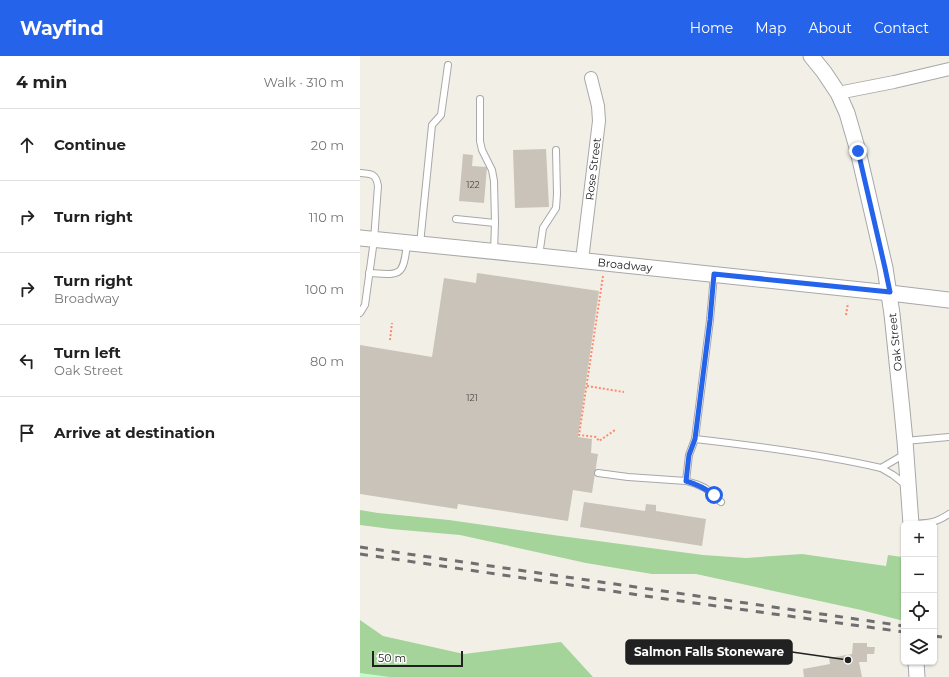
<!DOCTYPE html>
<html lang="en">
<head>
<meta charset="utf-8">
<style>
  :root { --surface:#fff; --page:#f6f6f6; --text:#222; --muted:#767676; --line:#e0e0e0; --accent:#2563eb }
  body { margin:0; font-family:Montserrat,sans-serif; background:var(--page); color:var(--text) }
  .controls { position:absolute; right:12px; bottom:12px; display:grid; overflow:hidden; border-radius:6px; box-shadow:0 1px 3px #0004 }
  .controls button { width:36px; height:36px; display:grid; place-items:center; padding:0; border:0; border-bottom:1px solid var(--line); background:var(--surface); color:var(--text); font:20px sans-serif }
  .scale { position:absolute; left:12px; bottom:10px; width:91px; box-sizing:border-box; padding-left:4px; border:2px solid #212121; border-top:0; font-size:11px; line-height:14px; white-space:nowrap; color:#212121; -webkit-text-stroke:3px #fff; paint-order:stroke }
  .stop { position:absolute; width:12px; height:12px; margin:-9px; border:3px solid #2563eb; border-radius:50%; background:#fff }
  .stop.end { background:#2563eb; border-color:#fff; box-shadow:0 1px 4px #0008 }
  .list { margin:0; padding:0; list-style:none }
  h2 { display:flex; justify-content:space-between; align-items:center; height:52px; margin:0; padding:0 16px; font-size:17px }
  h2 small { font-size:13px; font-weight:400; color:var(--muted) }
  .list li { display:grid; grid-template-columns:26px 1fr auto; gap:12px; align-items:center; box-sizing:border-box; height:72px; padding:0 16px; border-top:1px solid var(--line) }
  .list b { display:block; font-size:15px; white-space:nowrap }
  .list p { margin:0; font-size:13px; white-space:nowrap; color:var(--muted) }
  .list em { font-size:13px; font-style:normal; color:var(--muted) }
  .icon { flex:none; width:22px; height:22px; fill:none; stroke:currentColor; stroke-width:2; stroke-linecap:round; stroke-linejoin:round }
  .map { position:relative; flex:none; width:589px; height:621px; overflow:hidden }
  header { display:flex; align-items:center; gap:24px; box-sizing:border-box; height:56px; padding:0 20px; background:var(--accent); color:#fff }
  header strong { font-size:19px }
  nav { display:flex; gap:22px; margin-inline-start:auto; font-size:14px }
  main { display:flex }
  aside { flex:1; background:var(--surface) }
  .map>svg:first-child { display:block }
  .forest { fill:#a4d499 }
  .park { fill:#c2fecd }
  .building { fill:#cac3b9 }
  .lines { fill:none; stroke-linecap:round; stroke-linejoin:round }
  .service-casing { stroke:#a8a8a8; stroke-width:8 }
  .minor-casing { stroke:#a8a8a8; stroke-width:14 }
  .tertiary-casing { stroke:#a8a8a8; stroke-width:17 }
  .path { stroke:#ff8a6b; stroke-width:2; stroke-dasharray:2 2; stroke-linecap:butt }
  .service { stroke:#fff; stroke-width:6 }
  .minor { stroke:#fff; stroke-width:12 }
  .tertiary { stroke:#fff; stroke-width:15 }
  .rail { stroke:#6f6f6f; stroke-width:3; stroke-dasharray:8 8; stroke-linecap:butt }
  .route { stroke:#2563eb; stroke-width:5 }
  .labels { text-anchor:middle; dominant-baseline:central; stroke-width:3; stroke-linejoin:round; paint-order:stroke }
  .number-label { font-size:9px; fill:#4b4a47 }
  .street-label { font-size:11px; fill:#212121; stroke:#fff }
  .leader { fill:none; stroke:#212121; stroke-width:1.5 }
  .callout-dot { fill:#212121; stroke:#fff; stroke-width:1.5 }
  .callout { fill:#212121; stroke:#212121; stroke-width:1.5 }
  .callout-label { font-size:12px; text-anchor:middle; font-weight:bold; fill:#fff }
</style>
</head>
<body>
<header>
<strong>Wayfind</strong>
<nav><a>Home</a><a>Map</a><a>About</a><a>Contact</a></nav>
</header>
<main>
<aside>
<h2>4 min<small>Walk · 310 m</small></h2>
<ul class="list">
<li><svg class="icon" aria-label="ahead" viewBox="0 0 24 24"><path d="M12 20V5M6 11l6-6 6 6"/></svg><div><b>Continue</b></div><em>20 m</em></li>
<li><svg class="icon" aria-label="right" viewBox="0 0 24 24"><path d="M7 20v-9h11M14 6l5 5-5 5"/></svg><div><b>Turn right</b></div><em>110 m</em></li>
<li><svg class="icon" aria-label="right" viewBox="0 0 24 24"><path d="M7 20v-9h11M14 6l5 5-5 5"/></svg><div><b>Turn right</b><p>Broadway</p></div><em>100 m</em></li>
<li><svg class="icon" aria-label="left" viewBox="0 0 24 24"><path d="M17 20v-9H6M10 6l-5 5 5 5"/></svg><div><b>Turn left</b><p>Oak Street</p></div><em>80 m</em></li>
<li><svg class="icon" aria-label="arrive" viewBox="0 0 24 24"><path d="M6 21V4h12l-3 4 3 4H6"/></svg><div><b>Arrive at destination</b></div></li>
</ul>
</aside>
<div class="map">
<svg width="589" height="621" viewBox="0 0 589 621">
  <rect width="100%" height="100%" fill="#f2efe7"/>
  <!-- forest -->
  <g class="forest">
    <polygon points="0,454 18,457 89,464 193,479 343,499 386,502 442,498 526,510 528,499 542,501 544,521 544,565 501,554 336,518 292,518 226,507 100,479 31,473 0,469"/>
    <polygon points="0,564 23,580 104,598 201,586 233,621 0,621"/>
  </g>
  <!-- park -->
  <polygon class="park" points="0,617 30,621 0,621"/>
  <!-- building -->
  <g class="building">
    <polygon points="186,93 189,151 155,152 153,94"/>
    <polygon points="103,98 113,99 112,110 127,111 124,147 99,145"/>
    <polygon points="117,217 239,235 218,381 232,383 231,397 238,398 232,437 213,434 208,465 98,448 97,453 0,438 0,289 72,301 84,222 116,227"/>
    <polygon points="224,446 285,455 286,448 296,449 296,455 346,463 342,490 220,471"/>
    <polygon points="493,587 507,587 507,591 515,591 514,598 507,598 507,606 499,606 502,621 444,621 443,613 470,608 469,602 492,598"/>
  </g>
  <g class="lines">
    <defs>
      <g id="service">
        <polyline points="120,43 120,85 122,94 132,114 134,125 135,167 134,196"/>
        <path d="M0,117C11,118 16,117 18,130L14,184L5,249L0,257"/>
        <polyline points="96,163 135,167"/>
        <polyline points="60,188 72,69 81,59 88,9"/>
        <polyline points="179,200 183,172 196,152 197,138 196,94"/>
        <path d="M9,217C41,219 43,221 47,188"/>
        <path d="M354,219L350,264L335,383C397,390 460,398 521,412"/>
        <polyline points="545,385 589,381"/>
        <polyline points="545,398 521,412 533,419 546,429"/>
        <polyline points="238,417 268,421 326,425 336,428 345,432 361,446"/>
        <polyline points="326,425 329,399 335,383"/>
        <path d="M551,468C568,467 574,468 589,458"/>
      </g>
      <g id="minor">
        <polyline points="478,37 534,26 589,13"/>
        <polyline points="222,204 239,65 238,50 231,22"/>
      </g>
      <g id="tertiary">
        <polyline points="451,0 464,16 478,37 487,57 498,95 525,212 532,258 541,344 545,385 551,468"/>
        <polyline points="0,182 179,200 530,237 589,244"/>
        <polyline points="556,606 557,621"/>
      </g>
    </defs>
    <!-- service casing -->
    <use href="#service" class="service-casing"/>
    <!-- minor casing -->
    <use href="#minor" class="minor-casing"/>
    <!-- tertiary casing -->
    <use href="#tertiary" class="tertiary-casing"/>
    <!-- path -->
    <g class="path">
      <polyline points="243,220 219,379 236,381 239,385 255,374"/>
      <polyline points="486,259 488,247"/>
      <polyline points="30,284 32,267"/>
      <polyline points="227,330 264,336"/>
    </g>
    <!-- service -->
    <use href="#service" class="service"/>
    <!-- minor -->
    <use href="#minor" class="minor"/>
    <!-- tertiary -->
    <use href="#tertiary" class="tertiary"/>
    <!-- rail -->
    <g class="rail">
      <polyline points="0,491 544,570"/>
      <polyline points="0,498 306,543 544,576"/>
      <polyline points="574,580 589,582"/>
    </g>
  </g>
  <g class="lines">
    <!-- route -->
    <path class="route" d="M354,439C345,432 336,428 326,425L329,399L335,383L350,264L354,218L530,236L525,212L498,95"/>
  </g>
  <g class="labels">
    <!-- number labels -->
    <g class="number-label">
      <text x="113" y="128">122</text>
      <text x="112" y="341">121</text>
    </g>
    <!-- street labels -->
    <g class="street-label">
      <text transform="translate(233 113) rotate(-83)">Rose Street</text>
      <text transform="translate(265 209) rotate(6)">Broadway</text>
      <text transform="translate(535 286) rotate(-96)">Oak Street</text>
    </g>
  </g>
  <!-- callouts -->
  <path class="leader" d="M488 604L432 596"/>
  <circle class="callout-dot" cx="488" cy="604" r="4"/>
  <rect class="callout" x="266" y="584" width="166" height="24" rx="4"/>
  <g class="callout-label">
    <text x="349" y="600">Salmon Falls Stoneware</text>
  </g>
</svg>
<div class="controls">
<button>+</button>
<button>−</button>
<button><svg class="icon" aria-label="locate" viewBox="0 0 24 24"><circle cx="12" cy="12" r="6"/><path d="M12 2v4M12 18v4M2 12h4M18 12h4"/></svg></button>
<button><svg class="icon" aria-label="layers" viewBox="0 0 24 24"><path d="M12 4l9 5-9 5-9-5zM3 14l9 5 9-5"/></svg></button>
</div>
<div class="scale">50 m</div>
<div class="stop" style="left:354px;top:439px"></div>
<div class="stop end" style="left:498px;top:95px"></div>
</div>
</main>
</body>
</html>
